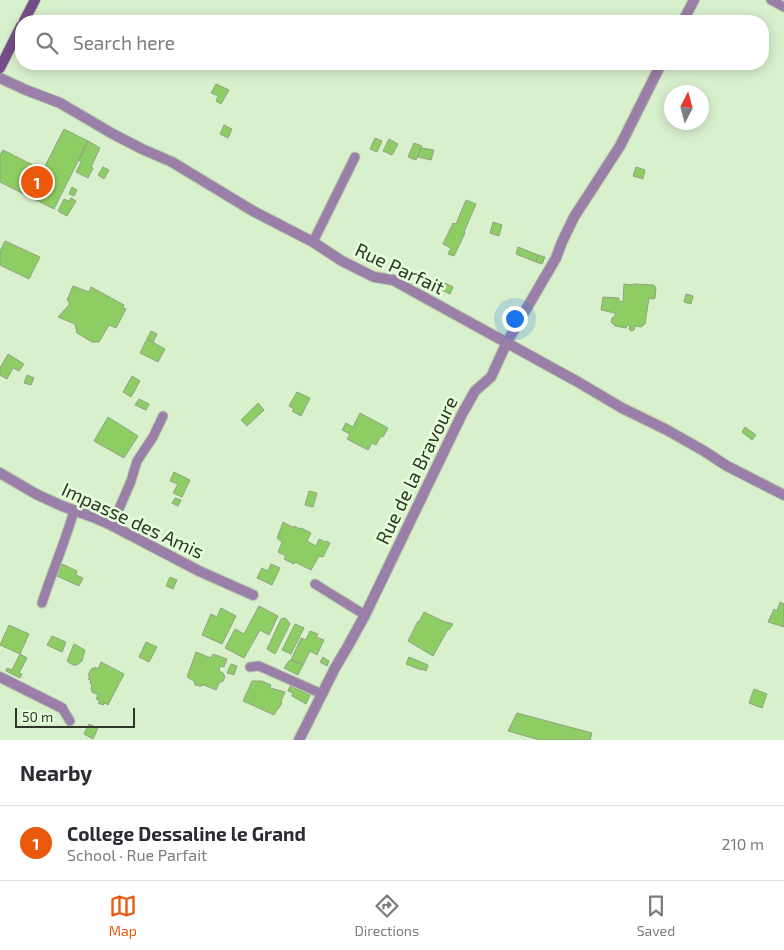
<!DOCTYPE html>
<html lang="en">
<head>
<meta charset="utf-8">
<style>
  :root { --surface:#fff; --page:#f7f7f7; --text:#2b2b33; --muted:#7c7c81; --line:#e1e1e2; --accent:#ea580c }
  body { margin:0; font-family:"Exo 2",sans-serif; background:var(--page); color:var(--text) }
  .compass { position:absolute; left:664px; top:85px; width:45px; height:45px; border-radius:50%; background:var(--surface); box-shadow:0 2px 12px #0003; rotate:6deg }
  .scale { position:absolute; left:15px; bottom:12px; width:120px; box-sizing:border-box; padding-left:5px; border:2px solid #2e3729; border-top:0; font-size:14px; line-height:18px; white-space:nowrap; color:#2e3729; -webkit-text-stroke:4px #e6fed9; paint-order:stroke }
  .you { position:absolute; left:514px; top:318px; width:18px; height:18px; margin:-12px; border:4px solid #fff; border-radius:50%; background:#1a73e8; box-shadow:0 0 0 8px #1a73e833 }
  .badge { display:grid; place-items:center; width:32px; height:32px; border-radius:50%; background:var(--accent); color:#fff; font-size:16px; font-weight:700 }
  .pin { position:absolute; translate:-50% -50%; border:2px solid #fff; box-shadow:0 1px 5px #0006 }
  .list { margin:0; padding:0; list-style:none }
  h2 { display:flex; justify-content:space-between; align-items:center; height:65px; margin:0; padding:0 20px; font-size:21px }
  h2 small { font-size:16px; font-weight:400; color:var(--muted) }
  .list li { display:grid; grid-template-columns:32px 1fr auto; gap:15px; align-items:center; box-sizing:border-box; height:75px; padding:0 20px; border-top:1px solid var(--line) }
  .list b { display:block; font-size:19px; white-space:nowrap }
  .list p { margin:0; font-size:16px; white-space:nowrap; color:var(--muted) }
  .list em { font-size:16px; font-style:normal; color:var(--muted) }
  .icon { flex:none; width:28px; height:28px; fill:none; stroke:currentColor; stroke-width:2; stroke-linecap:round; stroke-linejoin:round }
  .map { position:relative; flex:none; width:784px; height:740px; overflow:hidden }
  .search { position:absolute; background:var(--surface); box-shadow:0 2px 12px #0003; left:15px; right:15px; top:15px; height:55px; display:flex; align-items:center; gap:12px; box-sizing:border-box; padding:0 18px; border-radius:20px; color:var(--muted); font-size:19px }
  .sheet { height:140px; background:var(--surface) }
  nav { display:flex; justify-content:space-around; align-items:center; box-sizing:border-box; height:70px; border-top:1px solid var(--line); background:var(--surface); font-size:14px; color:var(--muted) }
  nav a { display:grid; justify-items:center; gap:2px }
  nav .on { color:var(--accent) }
  .map>svg:first-child { display:block }
  .building { fill:#8ecc64; stroke:#8fa483 }
  .lines { fill:none; stroke-linecap:round; stroke-linejoin:round }
  .lane-casing { stroke:#b7cbab; stroke-width:11 }
  .street-casing { stroke:#b7cbab; stroke-width:12 }
  .secondary-casing { stroke:#b7cbab; stroke-width:12 }
  .lane { stroke:#9a7fa8; stroke-width:9 }
  .street { stroke:#9a7fa8; stroke-width:10 }
  .secondary { stroke:#754d88; stroke-width:10 }
  .labels { text-anchor:middle; dominant-baseline:central; stroke-width:5; stroke-linejoin:round; paint-order:stroke }
  .street-label { font-size:19px; fill:#2e3729; stroke:#e6fed9 }
</style>
</head>
<body>
<div class="map">
<svg width="784" height="740" viewBox="0 0 784 740">
  <rect width="100%" height="100%" fill="#d9f0cc"/>
  <!-- building -->
  <g class="building">
    <polygon points="216,84 229,90 221,104 216,101 218,96 211,93"/>
    <polygon points="224,125 232,129 228,138 220,134"/>
    <polygon points="64,129 88,141 54,209 0,182 0,155 3,150 43,170"/>
    <polygon points="375,138 382,141 377,152 370,149"/>
    <polygon points="389,139 398,144 392,155 383,151"/>
    <polygon points="88,141 100,148 91,167 93,168 88,178 76,172 81,162 79,160"/>
    <polygon points="414,143 422,146 416,160 408,157"/>
    <polygon points="421,148 434,150 431,160 418,157"/>
    <polygon points="103,167 109,170 104,179 98,175"/>
    <polygon points="636,167 645,170 643,179 633,176"/>
    <polygon points="72,187 77,190 74,196 69,194"/>
    <polygon points="71,198 76,201 67,216 58,211 64,199 69,201"/>
    <polygon points="466,200 476,204 464,232 465,233 454,256 448,254 451,248 443,244 453,223 456,224"/>
    <polygon points="493,222 502,225 499,236 490,233"/>
    <polygon points="5,241 40,257 29,279 0,265 0,251"/>
    <polygon points="518,247 538,255 536,262 516,254"/>
    <polygon points="538,255 545,257 542,264 536,262"/>
    <polygon points="445,283 453,287 450,294 442,290"/>
    <polygon points="624,284 634,285 633,284 654,285 656,288 655,298 653,299 649,298 645,324 641,327 635,326 634,330 631,331 629,329 630,326 627,325 626,328 615,326 611,322 612,318 615,316 615,313 601,310 603,297 619,298 619,301 623,302"/>
    <polygon points="73,286 89,292 91,287 124,305 123,308 126,309 116,328 109,325 99,342 92,342 77,333 75,324 58,317 69,305 69,301 67,300"/>
    <polygon points="686,294 693,296 691,304 684,302"/>
    <polygon points="151,331 157,334 153,342 147,339"/>
    <polygon points="147,339 165,349 158,362 140,353"/>
    <polygon points="8,354 24,364 19,371 13,368 7,379 0,375 0,368"/>
    <polygon points="27,375 34,378 31,385 24,383"/>
    <polygon points="132,376 140,381 131,397 123,392"/>
    <polygon points="297,392 310,398 301,416 292,411 294,409 289,406"/>
    <polygon points="139,399 149,404 146,410 135,405"/>
    <polygon points="258,403 264,410 247,426 241,420"/>
    <polygon points="360,413 388,428 383,437 381,436 376,445 372,443 368,450 347,439 350,434 342,430 346,423 353,427"/>
    <polygon points="108,417 138,436 124,458 94,441"/>
    <polygon points="745,427 756,435 752,440 742,432"/>
    <polygon points="174,472 190,480 182,497 173,493 178,484 170,481"/>
    <polygon points="309,491 317,493 313,507 305,505"/>
    <polygon points="175,498 181,500 178,506 172,503"/>
    <polygon points="283,522 294,528 294,526 300,529 301,528 311,533 307,541 316,546 319,539 325,542 326,541 330,543 323,557 319,556 311,570 295,562 294,564 284,559 286,556 278,552 282,542 277,538"/>
    <polygon points="62,564 77,571 76,575 83,578 79,586 57,576"/>
    <polygon points="271,564 280,568 272,585 257,578 262,568 268,571"/>
    <polygon points="170,577 177,580 173,589 166,586"/>
    <polygon points="780,602 784,604 784,627 768,622 774,609 777,611"/>
    <polygon points="259,606 278,616 269,635 260,630 244,658 225,648 235,629 244,634"/>
    <polygon points="221,608 236,616 222,644 202,635 211,614 217,617"/>
    <polygon points="424,612 445,622 446,622 453,624 449,630 448,629 433,656 408,641 418,621 419,622"/>
    <polygon points="285,618 288,621 290,624 275,654 267,649 281,619"/>
    <polygon points="295,624 304,628 291,654 282,650"/>
    <polygon points="9,625 29,634 20,654 0,645"/>
    <polygon points="310,631 318,634 316,637 324,640 317,655 310,651 303,665 291,660 301,638 306,640"/>
    <polygon points="52,636 66,642 62,652 47,645"/>
    <polygon points="146,642 157,647 149,662 139,657"/>
    <polygon points="74,644 85,650 82,661 77,665 73,665 67,661"/>
    <polygon points="196,652 211,658 213,654 227,659 224,667 220,666 219,671 223,673 225,677 223,681 219,683 216,690 204,685 200,686 195,685 194,681 187,677"/>
    <polygon points="20,654 27,658 19,673 22,674 20,678 6,671 7,668 12,670"/>
    <polygon points="323,657 329,661 327,666 320,662"/>
    <polygon points="409,657 428,665 426,671 422,669 421,670 406,664"/>
    <polygon points="291,660 303,665 298,675 284,668 289,661"/>
    <polygon points="101,662 124,674 108,705 105,703 103,705 98,703 100,701 96,699 98,695 92,692 91,688 92,685 90,683 91,680 88,679 90,676 88,675 92,668 94,669 95,667 98,669"/>
    <polygon points="231,664 237,666 234,675 227,673"/>
    <polygon points="252,681 262,681 271,685 270,688 285,692 281,701 282,703 279,708 277,710 274,715 243,701"/>
    <polygon points="290,686 310,695 306,704 292,696 293,693 288,691"/>
    <polygon points="754,689 767,694 762,708 749,703"/>
    <polygon points="517,713 592,733 590,740 540,740 508,731"/>
    <polygon points="89,724 98,728 93,739 84,734"/>
  </g>
  <g class="lines">
    <defs>
      <g id="lane">
        <polyline points="771,0 784,7"/>
        <polyline points="313,242 355,157"/>
        <polyline points="111,525 119,509 131,481 137,461 153,437 163,416"/>
        <polyline points="315,584 365,615"/>
        <path d="M42,603C52,572 65,542 74,511"/>
        <polyline points="250,667 259,666 322,694"/>
        <polyline points="62,708 70,721"/>
      </g>
      <g id="street">
        <polyline points="683,21 694,0"/>
        <polyline points="0,78 26,90 60,103 113,134 142,149 172,162 253,211 313,242 342,261 374,277 393,280 409,289 578,382 622,408 667,430 704,451 727,466 784,495"/>
        <polyline points="0,473 36,494 62,506 93,517 111,525 199,571 253,595"/>
        <polyline points="0,677 62,708"/>
        <polyline points="299,740 335,668 348,646 365,615 462,414 475,391 491,377 507,342 556,258 562,242 574,217 620,146 661,64"/>
      </g>
      <g id="secondary">
        <polyline points="24,21 35,0"/>
        <polyline points="0,68 21,26"/>
      </g>
    </defs>
    <!-- lane casing -->
    <use href="#lane" class="lane-casing"/>
    <!-- street casing -->
    <use href="#street" class="street-casing"/>
    <!-- secondary casing -->
    <use href="#secondary" class="secondary-casing"/>
    <!-- lane -->
    <use href="#lane" class="lane"/>
    <!-- street -->
    <use href="#street" class="street"/>
    <!-- secondary -->
    <use href="#secondary" class="secondary"/>
  </g>
  <g class="labels">
    <!-- street labels -->
    <g class="street-label">
      <text transform="translate(400 268) rotate(25)">Rue Parfait</text>
      <text transform="translate(416 470) rotate(-64)">Rue de la Bravoure</text>
      <text transform="translate(133 520) rotate(25)">Impasse des Amis</text>
    </g>
  </g>
</svg>
<svg class="compass" viewBox="-18 -18 36 36"><path d="M0-13l5 13h-10z" fill="#e53935"/><path d="M0 13l5-13h-10z" fill="#7c7c81"/></svg>
<div class="scale">50 m</div>
<div class="you"></div>
<div class="pin badge" style="left:37px;top:182px">1</div>
<div class="search"><svg class="icon" aria-label="search" viewBox="0 0 24 24"><circle cx="10" cy="10" r="6"/><path d="M15 15l6 6"/></svg>Search here</div>
</div>
<section class="sheet">
<h2>Nearby<small></small></h2>
<ul class="list">
<li><span class="badge">1</span><div><b>College Dessaline le Grand</b><p>School · Rue Parfait</p></div><em>210 m</em></li>
</ul>
</section>
<nav>
<a class="on"><svg class="icon" aria-label="map" viewBox="0 0 24 24"><path d="M3 6l6-2 6 2 6-2v14l-6 2-6-2-6 2zM9 4v14M15 6v14"/></svg>Map</a>
<a><svg class="icon" aria-label="directions" viewBox="0 0 24 24"><path d="M12 3l9 9-9 9-9-9zM9 14v-3h6M13 9l2 2-2 2"/></svg>Directions</a>
<a><svg class="icon" aria-label="saved" viewBox="0 0 24 24"><path d="M7 4h10v16l-5-4-5 4z"/></svg>Saved</a>
</nav>
</body>
</html>
